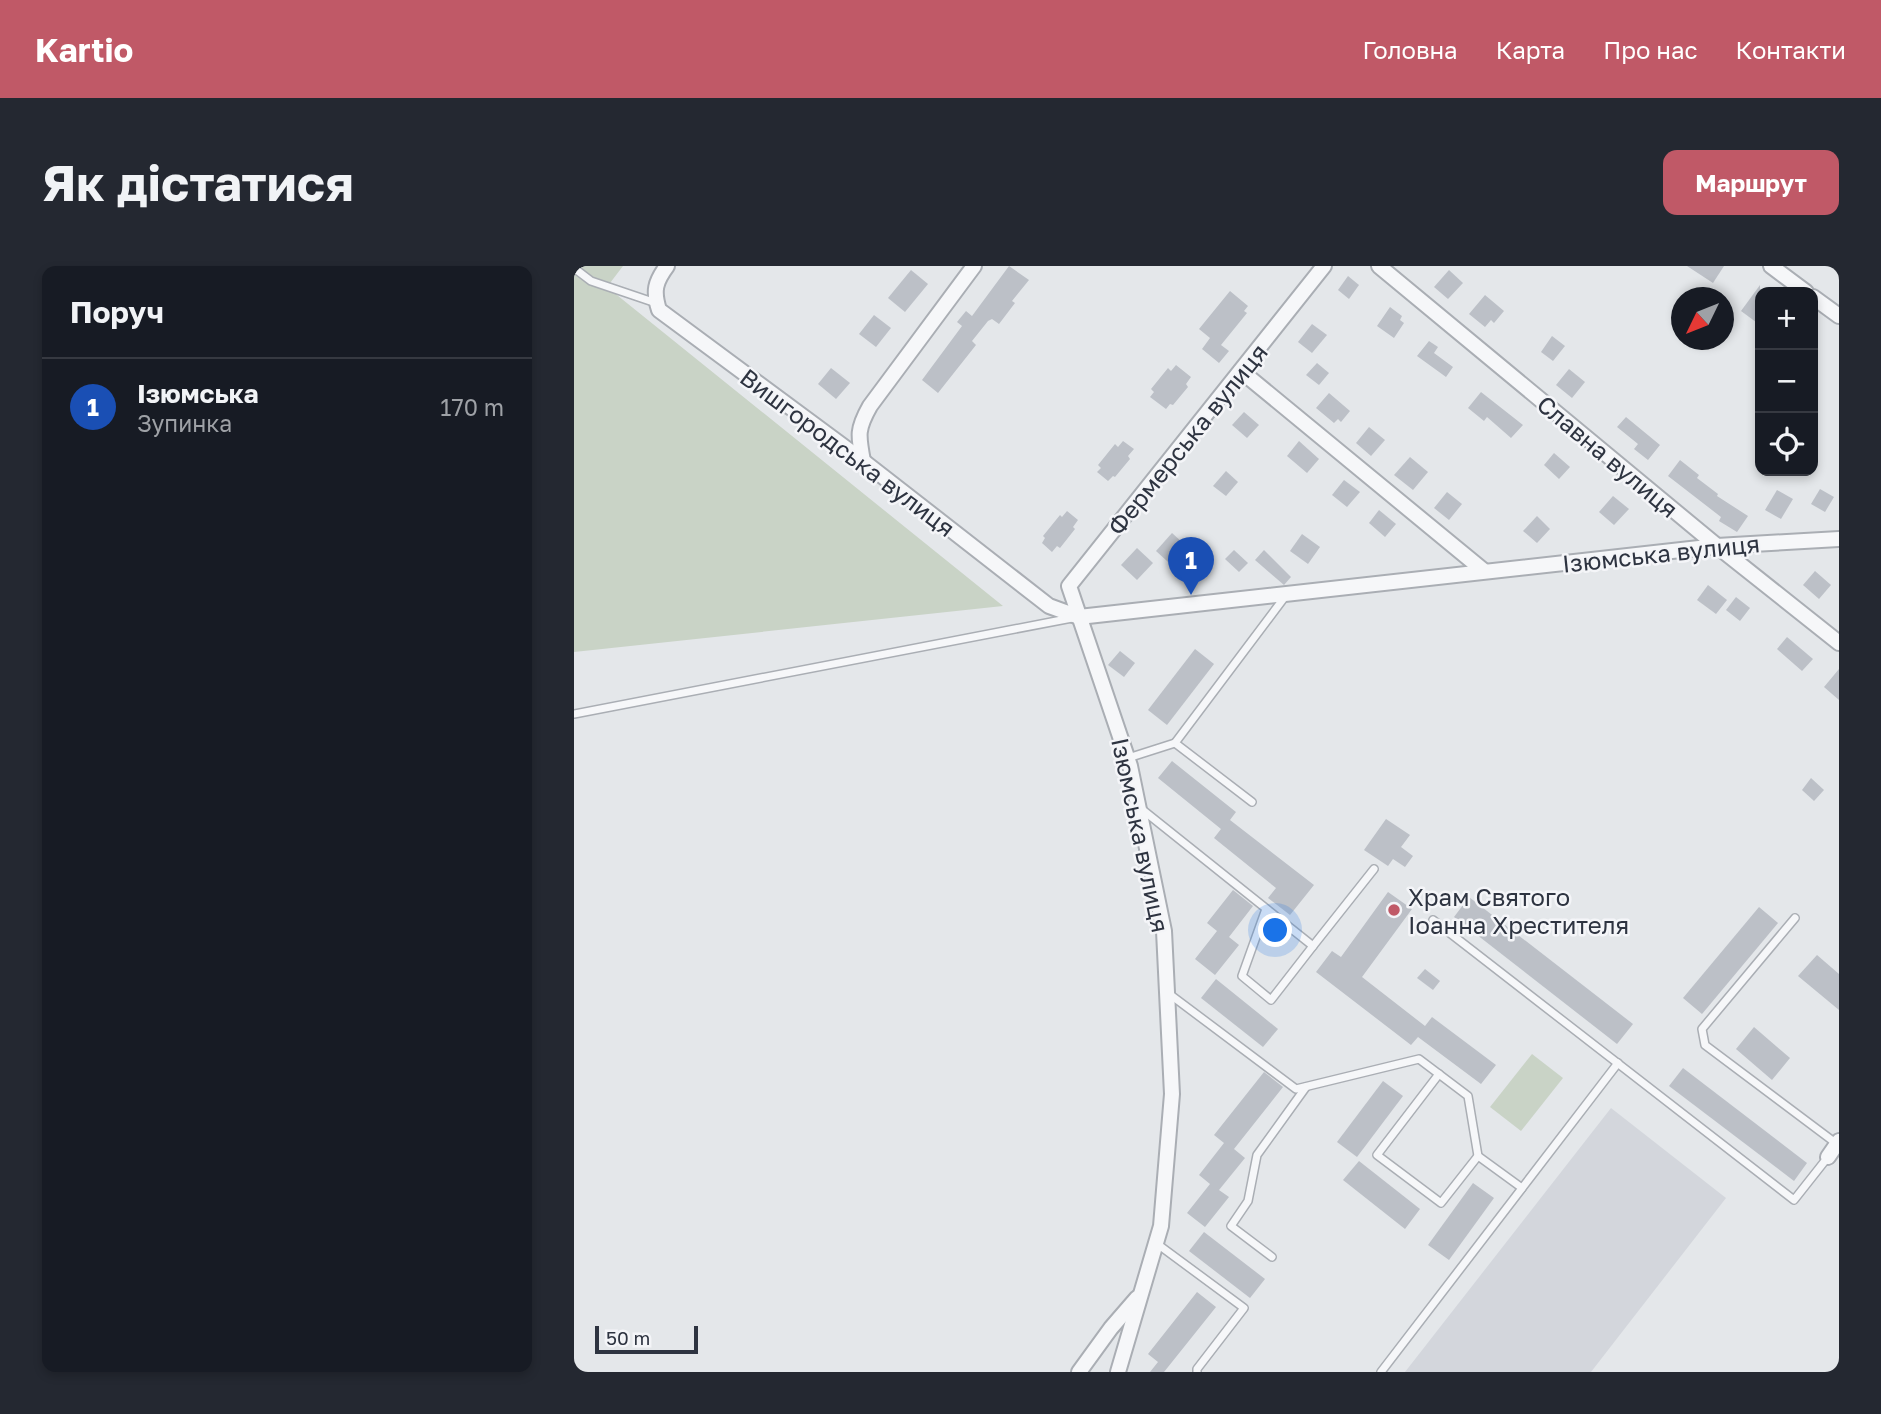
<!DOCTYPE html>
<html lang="uk">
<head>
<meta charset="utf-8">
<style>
  :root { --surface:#171b24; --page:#242831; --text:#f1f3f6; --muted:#9ea1a6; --line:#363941; --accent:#c05967 }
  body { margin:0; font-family:"Golos Text",sans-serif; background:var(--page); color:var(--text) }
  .controls { position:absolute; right:21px; top:21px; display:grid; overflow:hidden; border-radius:14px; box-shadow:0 4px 10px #0003 }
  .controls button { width:63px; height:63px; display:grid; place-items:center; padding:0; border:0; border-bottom:2px solid var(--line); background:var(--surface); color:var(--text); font:35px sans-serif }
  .compass { position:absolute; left:1097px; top:21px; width:63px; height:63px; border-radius:50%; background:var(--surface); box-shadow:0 4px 10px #0003; rotate:227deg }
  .scale { position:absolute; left:21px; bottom:18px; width:103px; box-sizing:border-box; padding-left:7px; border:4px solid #2e3441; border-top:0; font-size:19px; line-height:24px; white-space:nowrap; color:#2e3441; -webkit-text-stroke:5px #f4f5f8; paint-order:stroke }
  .you { position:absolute; left:702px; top:665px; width:24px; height:24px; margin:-18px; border:5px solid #fff; border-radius:50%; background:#1a73e8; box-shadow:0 0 0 10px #1a73e833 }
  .badge { display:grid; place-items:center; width:46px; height:46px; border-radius:50%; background:var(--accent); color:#fff; font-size:23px; font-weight:700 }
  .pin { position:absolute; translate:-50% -58px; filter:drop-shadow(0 2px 4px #0008) }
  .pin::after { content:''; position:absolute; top:37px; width:24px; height:21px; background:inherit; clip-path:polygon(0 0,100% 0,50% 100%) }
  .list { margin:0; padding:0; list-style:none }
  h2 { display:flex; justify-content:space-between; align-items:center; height:91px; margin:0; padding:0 28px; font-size:30px }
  h2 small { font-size:23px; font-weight:400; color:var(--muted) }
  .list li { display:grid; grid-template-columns:46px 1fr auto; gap:21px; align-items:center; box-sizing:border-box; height:98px; padding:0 28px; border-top:2px solid var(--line) }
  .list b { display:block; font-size:26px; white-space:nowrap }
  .list p { margin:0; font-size:23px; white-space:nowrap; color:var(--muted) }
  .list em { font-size:23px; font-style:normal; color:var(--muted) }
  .icon { flex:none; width:38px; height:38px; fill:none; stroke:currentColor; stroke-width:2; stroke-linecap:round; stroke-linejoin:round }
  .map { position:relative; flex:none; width:1265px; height:1106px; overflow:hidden; border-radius:14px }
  header { display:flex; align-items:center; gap:42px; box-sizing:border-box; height:98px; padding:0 35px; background:var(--accent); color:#fff }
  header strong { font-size:33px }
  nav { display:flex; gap:38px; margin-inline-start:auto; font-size:24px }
  .intro { display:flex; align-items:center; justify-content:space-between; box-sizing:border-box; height:168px; padding:0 42px }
  h1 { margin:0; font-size:49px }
  .button { padding:18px 32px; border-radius:14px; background:var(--accent); color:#fff; font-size:24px; font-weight:700 }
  main { display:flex; gap:42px; padding:0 42px }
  aside { flex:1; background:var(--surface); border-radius:14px; box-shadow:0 4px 10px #0003 }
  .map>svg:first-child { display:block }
  .built { fill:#d3d6dc }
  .green { fill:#c9d3c6 }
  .building { fill:#bcc0c7 }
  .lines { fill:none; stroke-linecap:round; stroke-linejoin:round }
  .lane-casing { stroke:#aaaeb4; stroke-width:10 }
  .street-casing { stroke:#aaaeb4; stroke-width:18 }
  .lane { stroke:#f6f7f9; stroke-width:7 }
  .street { stroke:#f6f7f9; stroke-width:14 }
  .poi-dot { fill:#c05967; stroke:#f4f5f8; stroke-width:2.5 }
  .labels { text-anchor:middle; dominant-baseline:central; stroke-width:5; stroke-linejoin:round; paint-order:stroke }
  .street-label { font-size:24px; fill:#2e3441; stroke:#f4f5f8 }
  .poi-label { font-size:24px; fill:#2e3441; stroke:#f4f5f8; text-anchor:start }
</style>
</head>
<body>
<header>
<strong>Kartio</strong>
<nav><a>Головна</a><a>Карта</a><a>Про нас</a><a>Контакти</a></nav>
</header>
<div class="intro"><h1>Як дістатися</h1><a class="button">Маршрут</a></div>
<main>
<aside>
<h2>Поруч<small></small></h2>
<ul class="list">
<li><span class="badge" style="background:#1a4fb4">1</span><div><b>Ізюмська</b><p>Зупинка</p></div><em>170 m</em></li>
</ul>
</aside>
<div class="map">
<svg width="1265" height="1106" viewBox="0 0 1265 1106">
  <rect width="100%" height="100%" fill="#e4e7ea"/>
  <!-- built -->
  <polygon class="built" points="1037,842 1152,932 1017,1106 831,1106"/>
  <!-- green -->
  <g class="green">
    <polygon points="0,0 49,0 33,21 429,340 0,386"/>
    <polygon points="958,788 989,812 947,865 916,841"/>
  </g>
  <!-- building -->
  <g class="building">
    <polygon points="435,0 455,14 438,35 441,37 425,58 418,53 414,55 398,75 402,79 364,127 348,114 388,60 383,56 392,45 398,50"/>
    <polygon points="1113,0 1150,0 1139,17"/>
    <polygon points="337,4 354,18 331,46 314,32"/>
    <polygon points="875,4 889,17 874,33 860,21"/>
    <polygon points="774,10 785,19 775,33 764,24"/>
    <polygon points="1186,19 1186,59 1167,45"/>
    <polygon points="656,25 674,40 670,45 673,47 647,79 655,85 645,97 628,83 636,72 625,63"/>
    <polygon points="911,29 930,45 920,57 917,54 911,61 895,48"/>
    <polygon points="816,41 828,50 826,54 830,57 820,72 803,60"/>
    <polygon points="300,49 317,62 302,81 285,68"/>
    <polygon points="738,58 753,69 738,87 724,76"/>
    <polygon points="978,70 991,80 979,95 967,86"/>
    <polygon points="855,75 864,81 860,87 879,101 872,111 843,90"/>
    <polygon points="743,97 755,107 745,119 732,109"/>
    <polygon points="602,99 617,111 612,118 614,121 599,139 596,138 592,143 576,131 580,126 577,123 594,102 597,105"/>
    <polygon points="257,102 276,117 262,133 244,118"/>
    <polygon points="995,103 1011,116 998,132 982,119"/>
    <polygon points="907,126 949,159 937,172 913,151 910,155 894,142"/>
    <polygon points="755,127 776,145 767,156 764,153 760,157 742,142"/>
    <polygon points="670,146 685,159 673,172 658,159"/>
    <polygon points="1052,151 1086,179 1074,194 1060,183 1064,178 1043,161"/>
    <polygon points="795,161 811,174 797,190 782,177"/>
    <polygon points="549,175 560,183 554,190 556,193 541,211 539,210 534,215 523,206 527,202 524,199 541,178 544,181"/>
    <polygon points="725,175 745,193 733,207 713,190"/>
    <polygon points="980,187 996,201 985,213 970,199"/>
    <polygon points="836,191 854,206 839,224 820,209"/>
    <polygon points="1106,194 1125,209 1123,212 1144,228 1143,230 1174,250 1163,266 1145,255 1147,251 1094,210"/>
    <polygon points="652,205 664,216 652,230 639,220"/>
    <polygon points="770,214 786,226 773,241 758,229"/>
    <polygon points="1246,223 1260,231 1251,246 1237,238"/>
    <polygon points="1203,224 1219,233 1207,253 1191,244"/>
    <polygon points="873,226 888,238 875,254 860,242"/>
    <polygon points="1039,230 1055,243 1040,259 1025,246"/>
    <polygon points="805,244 822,258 811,271 795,257"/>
    <polygon points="493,245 504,254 499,261 501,263 486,282 483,280 478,286 468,277 471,272 469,270 486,249 488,251"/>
    <polygon points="963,250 976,263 963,277 949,265"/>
    <polygon points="598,267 620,287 604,305 582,285"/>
    <polygon points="728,268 746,281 734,298 716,285"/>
    <polygon points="563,282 579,297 563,314 547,299"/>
    <polygon points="660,284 674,297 665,306 651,293"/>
    <polygon points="690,284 717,311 710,319 681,294"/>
    <polygon points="1241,305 1257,319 1245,333 1229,319"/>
    <polygon points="1134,319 1153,334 1142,348 1123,334"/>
    <polygon points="1162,331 1176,342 1166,355 1152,344"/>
    <polygon points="1213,371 1239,393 1228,405 1203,383"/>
    <polygon points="621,383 640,398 593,459 574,444"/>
    <polygon points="546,385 561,397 550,411 534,399"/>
    <polygon points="1265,403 1265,434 1250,421"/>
    <polygon points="598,495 662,546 656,554 740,619 716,649 694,632 702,622 640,572 647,563 584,512"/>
    <polygon points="1237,512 1250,524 1240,535 1228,524"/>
    <polygon points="812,553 836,569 827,581 839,590 831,601 819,593 814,600 790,584"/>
    <polygon points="659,624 679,640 655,671 665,679 641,709 621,693 643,665 633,657"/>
    <polygon points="814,626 838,643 788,711 851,760 858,751 922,799 907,818 844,771 837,779 742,706 758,685 767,691"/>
    <polygon points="895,631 1059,758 1043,778 880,651"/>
    <polygon points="1185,641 1204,657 1128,748 1109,732"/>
    <polygon points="1243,689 1265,708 1265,744 1224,710"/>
    <polygon points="851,703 866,715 859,724 843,712"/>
    <polygon points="642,713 704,763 689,781 627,732"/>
    <polygon points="1180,761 1216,792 1198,814 1162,783"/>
    <polygon points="1109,802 1233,897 1220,915 1095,820"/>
    <polygon points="690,806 709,821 660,883 671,892 645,924 655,931 631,961 613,947 636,918 625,909 650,877 640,869"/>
    <polygon points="809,815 829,830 783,891 763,876"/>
    <polygon points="785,895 846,943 831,963 769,914"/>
    <polygon points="899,917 920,932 875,994 854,979"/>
    <polygon points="630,966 691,1013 676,1032 615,985"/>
    <polygon points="623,1026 642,1041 590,1106 576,1106 584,1096 574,1088"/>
  </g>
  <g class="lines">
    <defs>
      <g id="lane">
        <polyline points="0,2 17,15 82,37"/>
        <polyline points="0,448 498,352"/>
        <polyline points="554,492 601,477"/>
        <polyline points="678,536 601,477 713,328"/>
        <polyline points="565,541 739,680 697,734 668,710 692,643"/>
        <polyline points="1221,652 1128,763 1131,779 1263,878"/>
        <polyline points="859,654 1220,934 1254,891"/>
        <polyline points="739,680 800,603"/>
        <polyline points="594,727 722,823 845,793 894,830 904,890 948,922"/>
        <polyline points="865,808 803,889 867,937 904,890"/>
        <polyline points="582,977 670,1042 623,1103 623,1106"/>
        <polyline points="698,991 657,960 674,935 683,889 732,821"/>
        <polyline points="807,1106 1044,797"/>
      </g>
      <g id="street">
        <path d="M93,0C81,16 79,25 85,44L289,195L475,340L505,351L1143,280L1265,273"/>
        <polyline points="805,0 1143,280 1265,377"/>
        <polyline points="1197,0 1232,26"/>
        <polyline points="1239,31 1265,50"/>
        <polyline points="667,105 910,305"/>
        <path d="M289,195C284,169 283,163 296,140L400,0"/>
        <polyline points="1254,891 1265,875"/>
        <polyline points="505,1106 537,1062 563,1032"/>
        <polyline points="544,1106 587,960 598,828 590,665 556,500 495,320 750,0"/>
      </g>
    </defs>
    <!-- lane casing -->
    <use href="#lane" class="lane-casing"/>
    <!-- street casing -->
    <use href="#street" class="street-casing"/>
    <!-- lane -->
    <use href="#lane" class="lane"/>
    <!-- street -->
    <use href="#street" class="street"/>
  </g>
  <!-- markers -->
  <circle class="poi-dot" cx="820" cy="644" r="7"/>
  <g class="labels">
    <!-- street labels -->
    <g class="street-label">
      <text transform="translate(613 173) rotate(-51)">Фермерська вулиця</text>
      <text transform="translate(274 186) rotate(37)">Вишгородська вулиця</text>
      <text transform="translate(1034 190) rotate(40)">Славна вулиця</text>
      <text transform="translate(1087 287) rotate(-6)">Ізюмська вулиця</text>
      <text transform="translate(567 569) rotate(78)">Ізюмська вулиця</text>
    </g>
    <!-- poi labels -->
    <g class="poi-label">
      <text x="834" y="630">Храм Святого<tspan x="834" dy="28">Іоанна Хрестителя</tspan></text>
    </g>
  </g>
</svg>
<div class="controls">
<button>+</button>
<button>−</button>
<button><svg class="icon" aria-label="locate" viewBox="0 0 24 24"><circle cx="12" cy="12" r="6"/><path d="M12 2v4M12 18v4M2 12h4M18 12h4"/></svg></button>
</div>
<svg class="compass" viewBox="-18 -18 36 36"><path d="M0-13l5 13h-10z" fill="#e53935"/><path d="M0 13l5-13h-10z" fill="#9ea1a6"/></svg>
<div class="scale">50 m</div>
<div class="you"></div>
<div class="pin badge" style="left:617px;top:329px;background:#1a4fb4">1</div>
</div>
</main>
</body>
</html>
